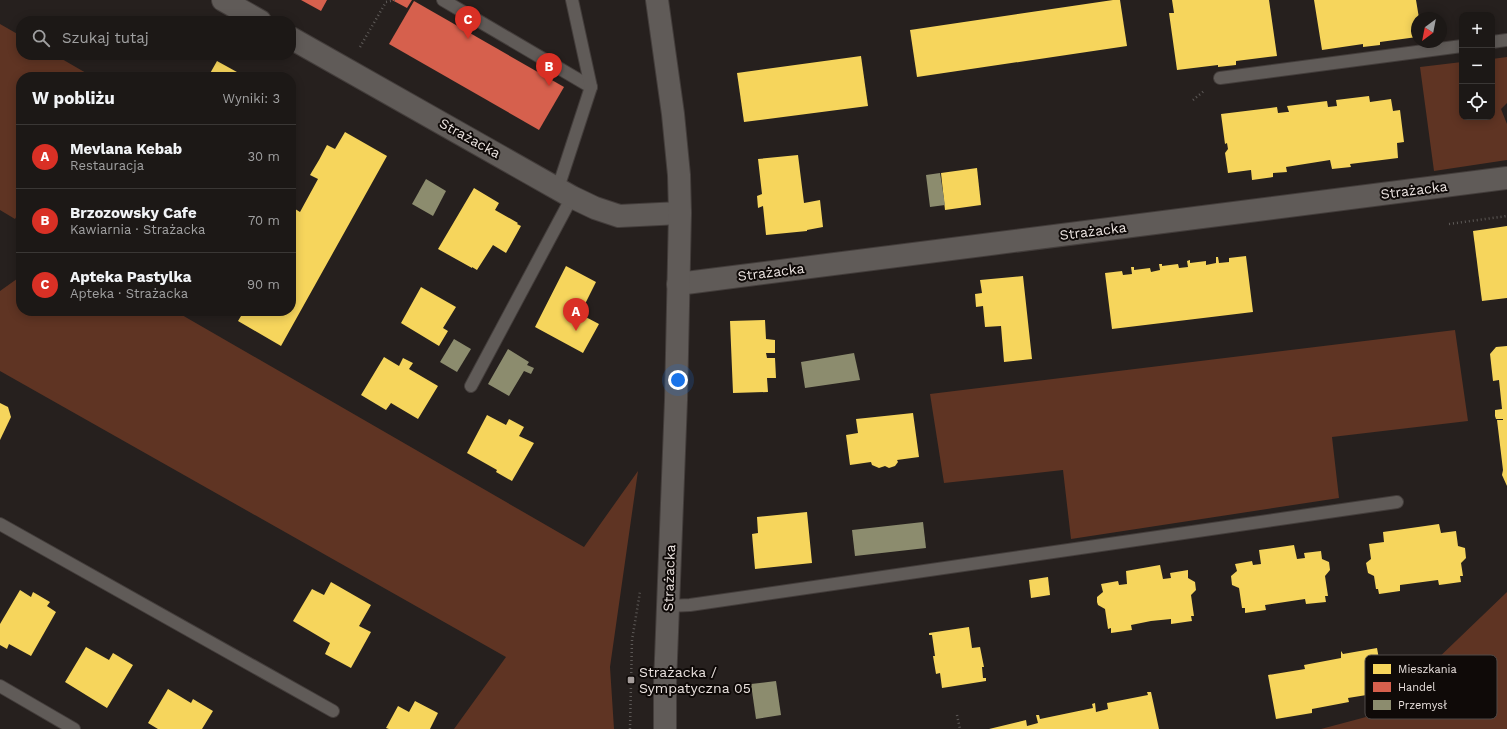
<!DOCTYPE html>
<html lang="pl">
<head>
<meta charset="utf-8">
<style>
  :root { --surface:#1c1816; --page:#25211f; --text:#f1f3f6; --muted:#a0a0a1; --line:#3a3735; --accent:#d93025 }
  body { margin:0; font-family:"Work Sans",sans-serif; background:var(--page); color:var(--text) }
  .controls { position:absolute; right:12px; top:12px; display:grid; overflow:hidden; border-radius:8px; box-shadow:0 2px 10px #0003 }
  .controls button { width:36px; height:36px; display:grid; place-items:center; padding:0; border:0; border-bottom:1px solid var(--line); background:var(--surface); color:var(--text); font:20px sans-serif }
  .compass { position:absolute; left:1411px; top:12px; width:36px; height:36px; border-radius:50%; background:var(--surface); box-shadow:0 2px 10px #0003; rotate:212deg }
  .you { position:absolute; left:678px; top:380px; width:14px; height:14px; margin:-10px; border:3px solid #fff; border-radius:50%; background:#1a73e8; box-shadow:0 0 0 6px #1a73e833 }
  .badge { display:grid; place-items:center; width:26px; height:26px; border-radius:50%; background:var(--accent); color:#fff; font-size:13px; font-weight:700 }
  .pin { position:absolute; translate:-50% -33px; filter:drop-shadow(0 1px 2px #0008) }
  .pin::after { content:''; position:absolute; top:21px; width:14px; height:12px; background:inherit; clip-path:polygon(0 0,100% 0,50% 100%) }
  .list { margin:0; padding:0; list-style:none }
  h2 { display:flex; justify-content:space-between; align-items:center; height:52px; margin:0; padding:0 16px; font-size:17px }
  h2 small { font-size:13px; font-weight:400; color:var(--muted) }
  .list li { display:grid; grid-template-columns:26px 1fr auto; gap:12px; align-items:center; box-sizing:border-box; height:64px; padding:0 16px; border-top:1px solid var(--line) }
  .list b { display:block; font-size:15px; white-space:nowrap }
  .list p { margin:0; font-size:13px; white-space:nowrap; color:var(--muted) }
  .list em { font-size:13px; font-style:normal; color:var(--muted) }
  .icon { flex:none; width:22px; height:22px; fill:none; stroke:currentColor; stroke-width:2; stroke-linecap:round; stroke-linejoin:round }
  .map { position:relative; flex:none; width:1507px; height:729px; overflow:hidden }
  .search { position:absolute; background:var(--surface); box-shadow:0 2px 10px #0003; left:16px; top:16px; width:280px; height:44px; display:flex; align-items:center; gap:10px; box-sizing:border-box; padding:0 14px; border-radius:16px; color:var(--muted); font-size:15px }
  .panel { position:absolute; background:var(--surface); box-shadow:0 2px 10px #0003; left:16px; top:72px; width:280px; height:244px; border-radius:16px }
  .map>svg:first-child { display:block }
  .green { fill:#5f3423 }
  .homes { fill:#f6d55c }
  .shops { fill:#d6604d }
  .industry { fill:#8c8c6e }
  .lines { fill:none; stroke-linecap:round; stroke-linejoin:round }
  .service-casing { stroke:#433d3b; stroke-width:14 }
  .minor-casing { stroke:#433d3b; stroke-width:24 }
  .tertiary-casing { stroke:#433d3b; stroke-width:24 }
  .path { stroke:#5d5957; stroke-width:2.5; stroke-dasharray:1 3; stroke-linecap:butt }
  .service { stroke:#605b58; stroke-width:12 }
  .minor { stroke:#605b58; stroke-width:22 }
  .tertiary { stroke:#605b58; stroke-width:22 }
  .poi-dot { fill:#a59d9b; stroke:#0f0a08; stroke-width:1.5 }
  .labels { text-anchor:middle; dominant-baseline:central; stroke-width:4; stroke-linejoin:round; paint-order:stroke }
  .street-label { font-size:14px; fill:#e9e1de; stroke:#0f0a08 }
  .poi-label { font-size:14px; fill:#e9e1de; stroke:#0f0a08; text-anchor:start }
  .key { fill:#0f0a08; stroke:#504a48; stroke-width:1 }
  .key-label { font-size:11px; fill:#e9e1de }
</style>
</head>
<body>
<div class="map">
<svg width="1507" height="729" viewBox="0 0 1507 729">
  <rect width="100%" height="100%" fill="#26201e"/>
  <!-- green -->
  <g class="green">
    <polygon points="0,24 21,36 21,55 55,55 93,77 21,77 21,209 15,219 0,210"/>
    <polygon points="1507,57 1507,103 1501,109 1507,124 1507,160 1434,171 1420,67 1462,62 1462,117 1492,117 1492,59"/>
    <polygon points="21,276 21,311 175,311 584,547 638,471 610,667 614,729 454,729 506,657 0,371 0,291"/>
    <polygon points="1455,330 1468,421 1332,437 1339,498 1071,539 1063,470 944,483 930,394"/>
    <polygon points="1507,592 1507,729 1321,729 1381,713"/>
  </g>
  <!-- homes -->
  <g class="homes">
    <polygon points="1113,0 1120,0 1127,46 917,77 910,30"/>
    <polygon points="1172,0 1269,0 1277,56 1236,61 1236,65 1218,67 1218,65 1177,70 1169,13 1174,13"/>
    <polygon points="1314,0 1416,0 1419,18 1417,18 1417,37 1380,42 1380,45 1363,47 1363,44 1322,50"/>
    <polygon points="861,56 868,106 744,122 737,73"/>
    <polygon points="217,61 246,77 208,77"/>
    <polygon points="1369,96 1370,102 1391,99 1393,111 1400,110 1404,142 1397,143 1398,158 1350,164 1351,167 1332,169 1330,160 1286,167 1287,172 1273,173 1273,177 1252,180 1251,170 1228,173 1225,153 1228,149 1227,143 1225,144 1221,114 1277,107 1278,113 1287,112 1289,112 1287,106 1327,101 1328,107 1337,106 1336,100"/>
    <polygon points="345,132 387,156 281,346 238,321 244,311 291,311 291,209 292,207 300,212 318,179 310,175 319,160 327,145 335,149"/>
    <polygon points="798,155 804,203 820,200 823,227 807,230 807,231 766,235 763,206 758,208 757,196 762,194 758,159"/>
    <polygon points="977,168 981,205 945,210 941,173"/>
    <polygon points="474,188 499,203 495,210 518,223 517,224 521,226 506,253 493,245 477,270 472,267 472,268 438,249"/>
    <polygon points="1507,226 1507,298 1482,301 1473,231"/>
    <polygon points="1246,256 1253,312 1112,329 1105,273 1122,271 1123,275 1132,274 1131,267 1134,267 1134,270 1150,268 1151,272 1160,270 1159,264 1162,264 1162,266 1178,264 1179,268 1188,267 1187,261 1190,260 1190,263 1206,261 1206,265 1216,263 1216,257 1218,257 1219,263 1229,262 1229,258"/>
    <polygon points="566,266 596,282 580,314 599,324 583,353 535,327"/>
    <polygon points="1023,276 1032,359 1004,362 1001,326 985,327 983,306 976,307 975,294 982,293 980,280"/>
    <polygon points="421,287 456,307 443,328 448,331 439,346 401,323"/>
    <polygon points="765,320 766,339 775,340 775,353 766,353 767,358 775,358 776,378 767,378 768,392 733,393 730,321"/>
    <polygon points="1507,346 1507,470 1503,470 1497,420 1503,420 1503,419 1496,419 1495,416 1495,410 1502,409 1499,380 1493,381 1490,354 1496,347"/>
    <polygon points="384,357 399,366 403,358 413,363 409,369 438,386 418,419 391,403 386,410 361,395"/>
    <polygon points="0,403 8,407 11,417 0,440"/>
    <polygon points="913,413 919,457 897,460 898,462 895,466 889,468 885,466 879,468 872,465 871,462 850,465 846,435 858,433 856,419"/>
    <polygon points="487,415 506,425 509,419 524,427 519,436 534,443 512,481 496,472 497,470 467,453"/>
    <polygon points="1503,470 1507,470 1507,486 1502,475"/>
    <polygon points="807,512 812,563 755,569 752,534 758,533 757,517"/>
    <polygon points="1439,524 1441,533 1456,531 1458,546 1465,548 1466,558 1461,563 1463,576 1460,576 1461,582 1439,585 1438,580 1400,585 1400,591 1379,594 1378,589 1376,589 1374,576 1368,573 1366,563 1371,559 1369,544 1384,542 1383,532"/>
    <polygon points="1294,545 1297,559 1305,558 1304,553 1321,551 1322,559 1329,562 1330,570 1325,576 1328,596 1325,596 1326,602 1306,604 1305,599 1265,605 1266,610 1245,613 1245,608 1242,608 1239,588 1232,585 1231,576 1237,571 1235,564 1252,561 1253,565 1261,564 1259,550"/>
    <polygon points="1160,565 1163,579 1171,578 1170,573 1188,570 1188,578 1195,582 1196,590 1191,595 1194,616 1191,616 1192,621 1171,624 1171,619 1151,621 1131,625 1132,630 1111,633 1111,628 1108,629 1105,609 1098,605 1097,602 1097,597 1103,592 1101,584 1118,581 1119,585 1127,584 1126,571"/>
    <polygon points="1048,577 1050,595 1031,598 1029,580"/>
    <polygon points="331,582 371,605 359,626 371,632 351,668 325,654 330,643 293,621 312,589 324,595"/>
    <polygon points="20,590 31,597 33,592 50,602 47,606 56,612 31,656 9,644 7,649 0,645 0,624"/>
    <polygon points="969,627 972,648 980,647 984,667 982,667 983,678 986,678 986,681 942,688 940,673 936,674 933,656 935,656 932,635 929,635 929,633"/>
    <polygon points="86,647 109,660 113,653 133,665 107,708 65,682"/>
    <polygon points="1377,648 1385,692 1348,698 1349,702 1312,709 1312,713 1276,719 1268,675 1305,669 1304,665 1341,658 1341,651 1343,654"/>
    <polygon points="168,689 191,703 193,699 213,711 202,729 158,729 148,723"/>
    <polygon points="1147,692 1151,692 1159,729 989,729 1026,720 1027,726 1038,723 1036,715 1039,715 1040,719 1093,708 1092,704 1095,703 1096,712 1108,709 1107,703 1148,695"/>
    <polygon points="415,701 438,713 430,729 389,729 386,728 398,706 409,712"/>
  </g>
  <!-- shops -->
  <g class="shops">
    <polygon points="301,0 327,0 321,11"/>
    <polygon points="392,0 412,0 407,8"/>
    <polygon points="414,1 564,87 539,130 389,44"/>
  </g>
  <!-- industry -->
  <g class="industry">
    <polygon points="940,173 945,205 930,207 926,175"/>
    <polygon points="426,179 446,191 433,216 412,204"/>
    <polygon points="454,339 471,349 457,372 440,362"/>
    <polygon points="508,349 529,362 527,365 534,368 531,374 524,371 509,396 488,384"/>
    <polygon points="854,353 860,380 805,388 801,362"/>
    <polygon points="923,522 926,548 855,556 852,530"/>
    <polygon points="776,681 781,715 756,719 751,684"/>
  </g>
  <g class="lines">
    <defs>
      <g id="service">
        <polyline points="443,0 591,87"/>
        <polyline points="1492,42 1507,40"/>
        <polyline points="1220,78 1462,46"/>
        <polyline points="558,188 591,87 572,0"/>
        <polyline points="471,386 572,197"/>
        <polyline points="0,524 333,711"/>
        <polyline points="668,606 690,605 1397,502"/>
        <polyline points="0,686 74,729"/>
      </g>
      <g id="minor">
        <polyline points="223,0 260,21"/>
        <polyline points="291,38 572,197 595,208 619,216 680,213"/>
        <polyline points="678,284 1507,178"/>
      </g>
      <polyline id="tertiary" points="657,0 673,114 679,175 680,213 676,400 665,684 665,729"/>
    </defs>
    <!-- service casing -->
    <use href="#service" class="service-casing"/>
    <!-- minor casing -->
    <use href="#minor" class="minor-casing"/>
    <!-- tertiary casing -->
    <use href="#tertiary" class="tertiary-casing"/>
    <!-- path -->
    <g class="path">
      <polyline points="360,47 386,2 395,0"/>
      <polyline points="1193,100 1204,91"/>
      <polyline points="1449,224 1507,216"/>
      <polyline points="957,715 960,729"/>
      <polyline points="630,729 632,640 640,592"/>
    </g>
    <!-- service -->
    <use href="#service" class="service"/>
    <!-- minor -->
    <use href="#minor" class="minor"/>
    <!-- tertiary -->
    <use href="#tertiary" class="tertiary"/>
  </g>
  <!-- markers -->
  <rect class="poi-dot" x="627" y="676" width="8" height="8" rx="2"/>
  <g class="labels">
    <!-- street labels -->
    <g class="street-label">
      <text transform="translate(470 138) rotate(29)">Strażacka</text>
      <text transform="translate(1414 190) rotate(-7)">Strażacka</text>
      <text transform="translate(1093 231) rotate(-7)">Strażacka</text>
      <text transform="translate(771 272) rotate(-7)">Strażacka</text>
      <text transform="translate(669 578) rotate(-88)">Strażacka</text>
    </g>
    <!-- poi labels -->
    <g class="poi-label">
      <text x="639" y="672">Strażacka /<tspan x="639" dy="16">Sympatyczna 05</tspan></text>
    </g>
  </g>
  <!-- legend -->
  <rect x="1365" y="655" width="132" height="64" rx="6" class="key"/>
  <rect x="1373" y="664" width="18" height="10" fill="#f6d55c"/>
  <rect x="1373" y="682" width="18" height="10" fill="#d6604d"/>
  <rect x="1373" y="700" width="18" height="10" fill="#8c8c6e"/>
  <g class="key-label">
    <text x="1398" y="673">Mieszkania</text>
    <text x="1398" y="691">Handel</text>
    <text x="1398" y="709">Przemysł</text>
  </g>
</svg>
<div class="controls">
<button>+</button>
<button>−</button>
<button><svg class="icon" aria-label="locate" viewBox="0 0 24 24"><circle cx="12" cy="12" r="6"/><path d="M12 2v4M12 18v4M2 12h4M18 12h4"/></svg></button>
</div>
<svg class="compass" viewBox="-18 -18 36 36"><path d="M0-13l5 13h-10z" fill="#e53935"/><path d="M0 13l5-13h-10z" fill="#a0a0a1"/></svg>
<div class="you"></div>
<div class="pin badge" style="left:576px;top:331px">A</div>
<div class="pin badge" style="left:549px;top:86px">B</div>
<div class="pin badge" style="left:468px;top:39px">C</div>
<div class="search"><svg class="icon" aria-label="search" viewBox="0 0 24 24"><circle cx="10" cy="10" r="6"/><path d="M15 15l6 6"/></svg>Szukaj tutaj</div>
<section class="panel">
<h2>W pobliżu<small>Wyniki: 3</small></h2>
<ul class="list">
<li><span class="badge">A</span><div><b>Mevlana Kebab</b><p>Restauracja</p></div><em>30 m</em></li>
<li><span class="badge">B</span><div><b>Brzozowsky Cafe</b><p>Kawiarnia · Strażacka</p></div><em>70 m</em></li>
<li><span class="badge">C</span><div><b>Apteka Pastylka</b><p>Apteka · Strażacka</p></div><em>90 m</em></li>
</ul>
</section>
</div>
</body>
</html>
